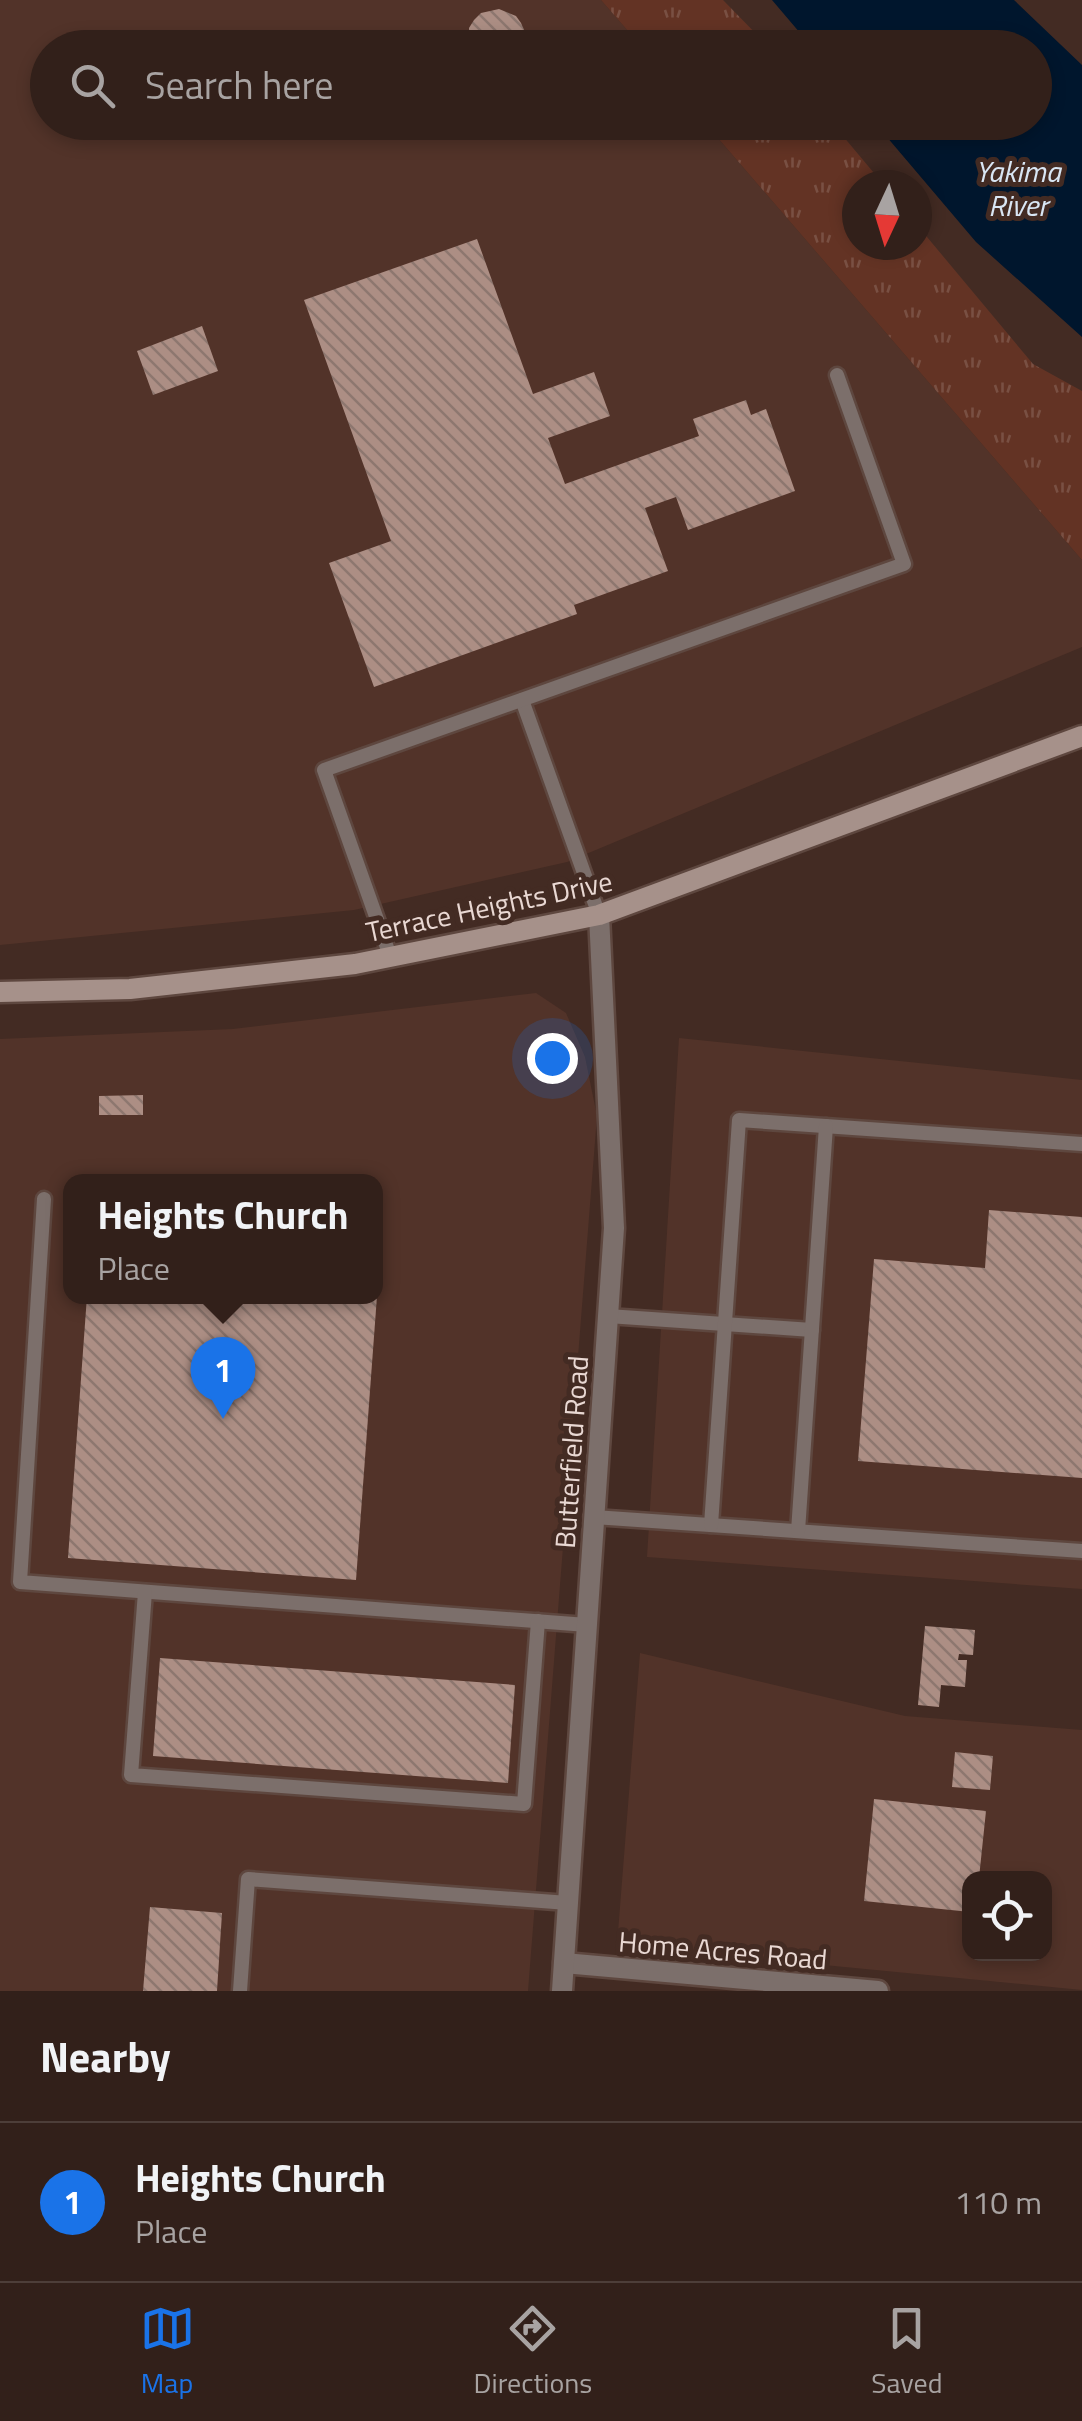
<!DOCTYPE html>
<html lang="en">
<head>
<meta charset="utf-8">
<style>
  :root { --surface:#32201a; --page:#3d2d27; --text:#f1f3f6; --muted:#a8a3a2; --line:#4d3e39; --accent:#1a73e8 }
  body { margin:0; font-family:"Titillium Web",sans-serif; background:var(--page); color:var(--text) }
  .controls { position:absolute; right:30px; bottom:30px; display:grid; overflow:hidden; border-radius:20px; box-shadow:0 5px 15px #0003 }
  .controls button { width:90px; height:90px; display:grid; place-items:center; padding:0; border:0; border-bottom:2px solid var(--line); background:var(--surface); color:var(--text); font:50px sans-serif }
  .compass { position:absolute; left:842px; top:170px; width:90px; height:90px; border-radius:50%; background:var(--surface); box-shadow:0 5px 15px #0003; rotate:184deg }
  .you { position:absolute; left:552px; top:1058px; width:35px; height:35px; margin:-25px; border:8px solid #fff; border-radius:50%; background:#1a73e8; box-shadow:0 0 0 15px #1a73e833 }
  .badge { display:grid; place-items:center; width:65px; height:65px; border-radius:50%; background:var(--accent); color:#fff; font-size:32px; font-weight:700 }
  .pin { position:absolute; translate:-50% -82px; filter:drop-shadow(0 2px 5px #0008) }
  .pin::after { content:''; position:absolute; top:52px; width:35px; height:30px; background:inherit; clip-path:polygon(0 0,100% 0,50% 100%) }
  .popup { position:absolute; left:63px; top:1174px; width:320px; height:130px; box-sizing:border-box; display:grid; place-content:center; border-radius:20px; background:var(--surface); filter:drop-shadow(0 2px 8px #0005); font-size:32px; white-space:nowrap; color:var(--muted) }
  .popup b { font-size:38px; color:var(--text) }
  .popup::after { content:''; position:absolute; left:50%; top:100%; margin-left:-20px; border:20px solid transparent; border-top-color:var(--surface) }
  .list { margin:0; padding:0; list-style:none }
  h2 { display:flex; justify-content:space-between; align-items:center; height:130px; margin:0; padding:0 40px; font-size:42px }
  h2 small { font-size:32px; font-weight:400; color:var(--muted) }
  .list li { display:grid; grid-template-columns:65px 1fr auto; gap:30px; align-items:center; box-sizing:border-box; height:160px; padding:0 40px; border-top:2px solid var(--line) }
  .list b { display:block; font-size:38px; white-space:nowrap }
  .list p { margin:0; font-size:32px; white-space:nowrap; color:var(--muted) }
  .list em { font-size:32px; font-style:normal; color:var(--muted) }
  .icon { flex:none; width:55px; height:55px; fill:none; stroke:currentColor; stroke-width:2; stroke-linecap:round; stroke-linejoin:round }
  .map { position:relative; flex:none; width:1082px; height:1991px; overflow:hidden }
  .search { position:absolute; background:var(--surface); box-shadow:0 5px 15px #0003; left:30px; right:30px; top:30px; height:110px; display:flex; align-items:center; gap:25px; box-sizing:border-box; padding:0 35px; border-radius:55px; color:var(--muted); font-size:38px }
  .sheet { height:290px; background:var(--surface) }
  nav { display:flex; justify-content:space-around; align-items:center; box-sizing:border-box; height:140px; border-top:2px solid var(--line); background:var(--surface); font-size:28px; color:var(--muted) }
  nav a { display:grid; justify-items:center; gap:5px }
  nav .on { color:var(--accent) }
  .map>svg:first-child { display:block }
  .built { fill:#523329; fill-rule:evenodd }
  .park { fill:url(#park-tufts) }
  .water { fill:#00162d }
  .building { fill:url(#building-back-hatch) }
  .lines { fill:none; stroke-linecap:round; stroke-linejoin:round }
  .service-casing { stroke:#5e473f; stroke-width:19 }
  .minor-casing { stroke:#5e473f; stroke-width:25 }
  .secondary-casing { stroke:#5e473f; stroke-width:25 }
  .service { stroke:#7c6f6b; stroke-width:14 }
  .minor { stroke:#7c6f6b; stroke-width:20 }
  .secondary { stroke:#a6918a; stroke-width:20 }
  .labels { text-anchor:middle; dominant-baseline:central; stroke-width:10; stroke-linejoin:round; paint-order:stroke }
  .street-label { font-size:28px; fill:#e9d8d3; stroke:#432b23 }
  .water-label { font-size:30px; font-style:italic; fill:#d9e6f4; stroke:#432b23 }
</style>
</head>
<body>
<div class="map">
<svg width="1082" height="1991" viewBox="0 0 1082 1991">
  <defs>
    <pattern id="park-tufts" width="24" height="20" patternUnits="userSpaceOnUse" patternTransform="scale(2.5)"><rect width="24" height="20" fill="#633324"/><path d="M3 7l-1-3M5 7V3M7 7l1-3M15 17l-1-3M17 17v-4M19 17l1-3" fill="none" stroke="#795043"/></pattern>
    <pattern id="building-back-hatch" width="6" height="6" patternUnits="userSpaceOnUse" patternTransform="scale(2.5)"><rect width="6" height="6" fill="#ac8e84"/><path d="M-1 5l2 2M0 0l6 6M5-1l2 2" fill="none" stroke="#8d776f"/></pattern>
  </defs>
  <rect width="100%" height="100%" fill="#432b23"/>
  <!-- built -->
  <g class="built">
    <polygon points="0,0 601,0 642,47 48,48 48,122 705,123 1082,560 1082,647 567,862 354,910 0,945"/>
    <path d="M536,993L566,1013L585,1057L597,1116L528,1991H0V1039L233,1029ZM70,1182H376V1296H70Z"/>
    <polygon points="679,1038 1082,1080 1082,1589 647,1557"/>
    <path d="M640,1653L905,1716L1082,1730V1990L617,1945ZM970,1878H1044V1954H970Z"/>
  </g>
  <!-- park -->
  <g class="park">
    <polygon points="601,0 723,0 769,47 642,47"/>
    <polygon points="705,123 832,123 884,185 857,185 857,245 917,245 917,225 1033,364 1082,391 1082,560"/>
  </g>
  <!-- water -->
  <polygon class="water" points="772,0 1014,0 1082,65 1082,337 976,242 875,123 1034,122 1034,48 812,47"/>
  <!-- building -->
  <g class="building">
    <polygon points="499,9 516,16 521,23 525,32 523,48 470,48 469,28 474,20 481,13"/>
    <polygon points="477,239 533,394 594,372 610,416 548,438 565,484 699,436 693,419 746,400 751,415 766,409 795,491 688,530 676,497 645,508 668,571 574,605 577,614 374,687 329,563 391,541 304,300"/>
    <polygon points="202,326 218,371 153,395 137,351"/>
    <polygon points="143,1095 143,1115 99,1115 99,1096"/>
    <polygon points="989,1210 1082,1217 1082,1478 858,1461 874,1259 985,1268"/>
    <polygon points="376,1235 382,1235 378,1283 376,1283"/>
    <polygon points="87,1296 377,1296 356,1580 68,1558"/>
    <polygon points="925,1626 975,1630 973,1655 959,1654 958,1660 967,1660 965,1687 941,1685 939,1707 918,1705"/>
    <polygon points="160,1658 515,1685 508,1783 153,1756"/>
    <polygon points="955,1752 993,1756 990,1790 952,1787"/>
    <polygon points="874,1799 986,1811 979,1878 970,1878 970,1912 864,1901"/>
    <polygon points="150,1907 222,1913 217,1991 143,1991"/>
  </g>
  <g class="lines">
    <defs>
      <g id="service">
        <polyline points="522,700 599,915"/>
        <polyline points="390,956 324,770 904,564 837,375"/>
        <polyline points="44,1199 20,1582 587,1625"/>
        <polyline points="608,1316 812,1330"/>
        <polyline points="594,1517 1082,1551"/>
        <polyline points="711,1525 739,1120 1082,1144"/>
        <polyline points="798,1531 826,1126"/>
        <polyline points="145,1592 131,1775 524,1804 538,1621"/>
        <polyline points="240,1991 248,1879 568,1903"/>
      </g>
      <g id="minor">
        <polyline points="564,1963 878,1991"/>
        <polyline points="562,1991 614,1228 599,915"/>
      </g>
      <polyline id="secondary" points="0,992 130,989 355,964 599,915 1082,736"/>
    </defs>
    <!-- service casing -->
    <use href="#service" class="service-casing"/>
    <!-- minor casing -->
    <use href="#minor" class="minor-casing"/>
    <!-- secondary casing -->
    <use href="#secondary" class="secondary-casing"/>
    <!-- service -->
    <use href="#service" class="service"/>
    <!-- minor -->
    <use href="#minor" class="minor"/>
    <!-- secondary -->
    <use href="#secondary" class="secondary"/>
  </g>
  <g class="labels">
    <!-- street labels -->
    <g class="street-label">
      <text transform="translate(489 906) rotate(-12)">Terrace Heights Drive</text>
      <text transform="translate(571 1452) rotate(-86)">Butterfield Road</text>
      <text transform="translate(723 1950) rotate(5)">Home Acres Road</text>
    </g>
    <!-- water labels -->
    <g class="water-label">
      <text x="1018" y="171">Yakima<tspan x="1018" dy="34">River</tspan></text>
    </g>
  </g>
</svg>
<div class="controls">
<button><svg class="icon" aria-label="locate" viewBox="0 0 24 24"><circle cx="12" cy="12" r="6"/><path d="M12 2v4M12 18v4M2 12h4M18 12h4"/></svg></button>
</div>
<svg class="compass" viewBox="-18 -18 36 36"><path d="M0-13l5 13h-10z" fill="#e53935"/><path d="M0 13l5-13h-10z" fill="#a8a3a2"/></svg>
<div class="you"></div>
<div class="pin badge" style="left:223px;top:1419px">1</div>
<div class="popup"><b>Heights Church</b>Place</div>
<div class="search"><svg class="icon" aria-label="search" viewBox="0 0 24 24"><circle cx="10" cy="10" r="6"/><path d="M15 15l6 6"/></svg>Search here</div>
</div>
<section class="sheet">
<h2>Nearby<small></small></h2>
<ul class="list">
<li><span class="badge">1</span><div><b>Heights Church</b><p>Place</p></div><em>110 m</em></li>
</ul>
</section>
<nav>
<a class="on"><svg class="icon" aria-label="map" viewBox="0 0 24 24"><path d="M3 6l6-2 6 2 6-2v14l-6 2-6-2-6 2zM9 4v14M15 6v14"/></svg>Map</a>
<a><svg class="icon" aria-label="directions" viewBox="0 0 24 24"><path d="M12 3l9 9-9 9-9-9zM9 14v-3h6M13 9l2 2-2 2"/></svg>Directions</a>
<a><svg class="icon" aria-label="saved" viewBox="0 0 24 24"><path d="M7 4h10v16l-5-4-5 4z"/></svg>Saved</a>
</nav>
</body>
</html>
